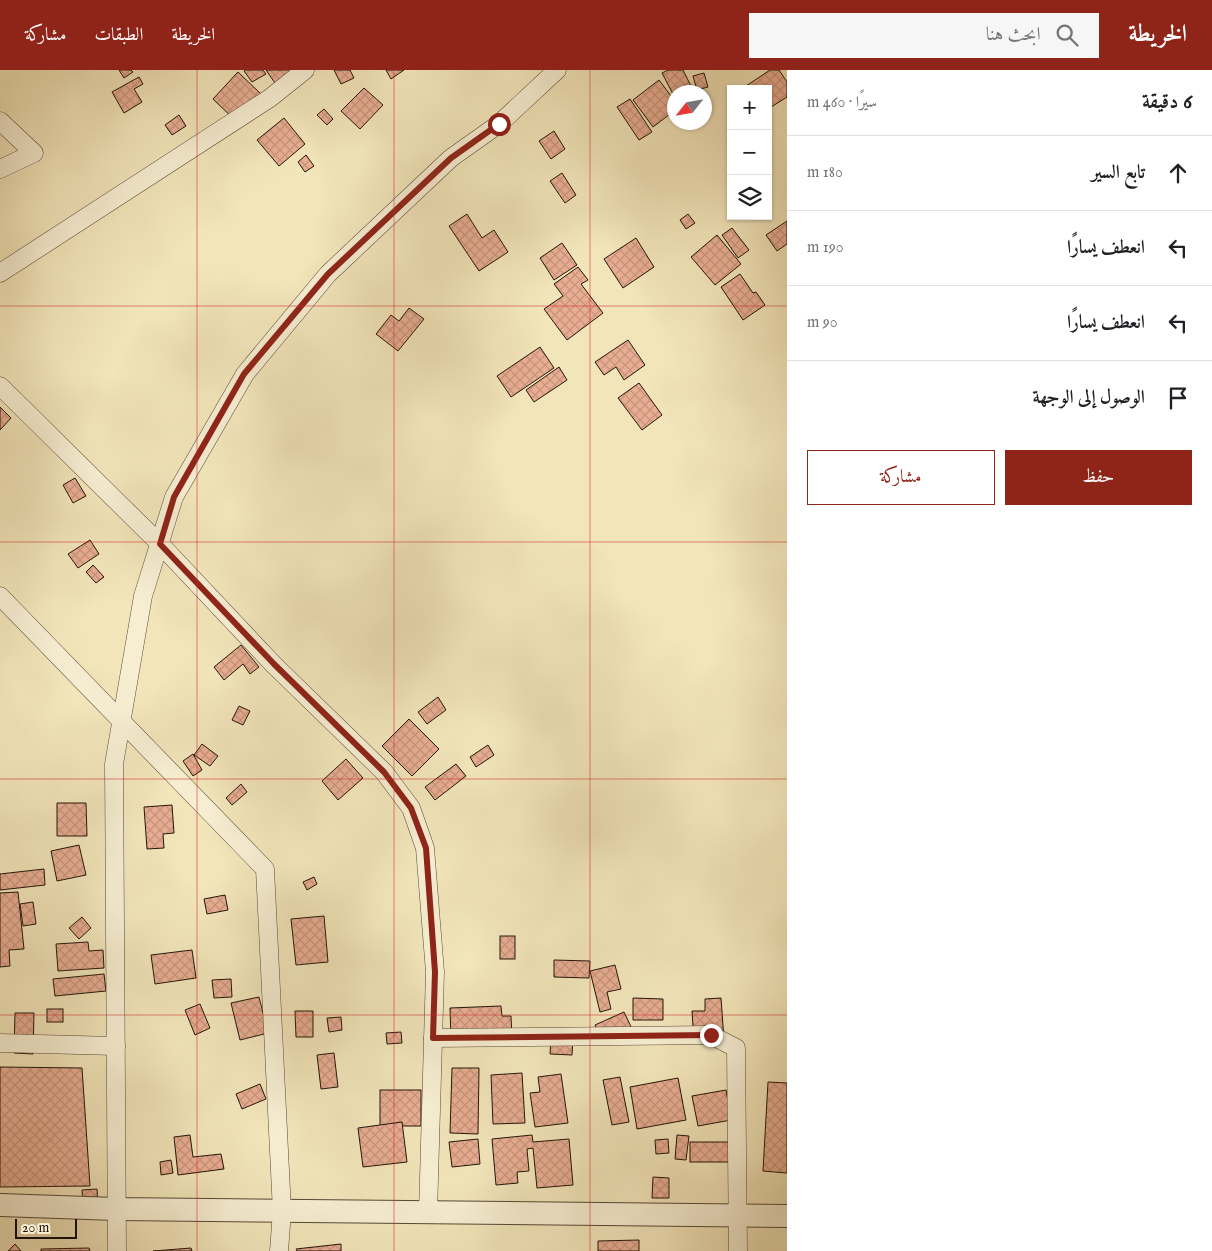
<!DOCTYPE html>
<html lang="ar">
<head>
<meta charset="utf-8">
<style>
  :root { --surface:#fff; --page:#f6f6f6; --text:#202124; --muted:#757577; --line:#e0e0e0; --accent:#8f2418 }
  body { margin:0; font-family:"IM FELL English",Amiri,serif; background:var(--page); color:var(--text); direction:rtl }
  .controls { position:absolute; right:15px; top:15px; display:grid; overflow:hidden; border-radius:0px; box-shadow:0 1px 4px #0004 }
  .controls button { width:45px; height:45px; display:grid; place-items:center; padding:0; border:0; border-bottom:1px solid var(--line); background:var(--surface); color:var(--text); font:25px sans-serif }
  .compass { position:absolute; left:667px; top:15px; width:45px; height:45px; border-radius:50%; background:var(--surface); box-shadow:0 1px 4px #0004; rotate:239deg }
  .scale { position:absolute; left:15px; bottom:12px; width:62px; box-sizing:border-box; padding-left:5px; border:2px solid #221508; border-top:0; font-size:14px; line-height:18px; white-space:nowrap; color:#221508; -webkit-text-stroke:4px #f7eed2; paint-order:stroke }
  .stop { position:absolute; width:15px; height:15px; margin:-11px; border:4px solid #8f2418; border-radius:50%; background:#fff }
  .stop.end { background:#8f2418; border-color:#fff; box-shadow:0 1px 5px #0008 }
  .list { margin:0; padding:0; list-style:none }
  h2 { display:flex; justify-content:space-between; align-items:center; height:65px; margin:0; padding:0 20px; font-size:21px }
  h2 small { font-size:16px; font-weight:400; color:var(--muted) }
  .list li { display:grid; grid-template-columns:32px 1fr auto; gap:15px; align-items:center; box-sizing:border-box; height:75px; padding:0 20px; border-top:1px solid var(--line) }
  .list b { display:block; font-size:19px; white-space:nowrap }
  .list em { font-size:16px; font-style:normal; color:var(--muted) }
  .actions { display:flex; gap:10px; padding:15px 20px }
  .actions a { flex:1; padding:11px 0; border:1px solid var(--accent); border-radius:0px; text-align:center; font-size:18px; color:var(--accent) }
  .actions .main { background:var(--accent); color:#fff }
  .icon { flex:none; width:28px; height:28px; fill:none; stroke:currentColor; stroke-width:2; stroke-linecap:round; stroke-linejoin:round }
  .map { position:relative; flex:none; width:787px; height:1181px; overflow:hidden; direction:ltr }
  header { display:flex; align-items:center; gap:30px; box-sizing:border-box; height:70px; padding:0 25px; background:var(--accent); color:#fff }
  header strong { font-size:24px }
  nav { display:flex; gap:28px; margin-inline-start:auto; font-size:18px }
  .search { width:350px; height:45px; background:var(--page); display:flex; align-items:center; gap:12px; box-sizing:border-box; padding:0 18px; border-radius:0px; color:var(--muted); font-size:19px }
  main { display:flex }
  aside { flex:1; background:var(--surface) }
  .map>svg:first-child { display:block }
  .building { fill:url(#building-cross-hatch); stroke:#221508 }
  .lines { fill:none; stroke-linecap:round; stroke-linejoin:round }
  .minor-casing { stroke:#564934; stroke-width:19 }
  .tertiary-casing { stroke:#564934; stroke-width:24 }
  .minor { stroke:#f7eed2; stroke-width:18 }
  .tertiary { stroke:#f7eed2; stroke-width:22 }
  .route { stroke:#8f2418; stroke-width:6 }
  .grid { fill:none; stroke:#d62828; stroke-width:1; stroke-opacity:0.55 }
</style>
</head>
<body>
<header>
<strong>الخريطة</strong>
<div class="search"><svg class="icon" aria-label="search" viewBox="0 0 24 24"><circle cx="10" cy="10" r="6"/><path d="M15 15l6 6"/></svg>ابحث هنا</div>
<nav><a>الخريطة</a><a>الطبقات</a><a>مشاركة</a></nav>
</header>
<main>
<aside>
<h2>6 دقيقة<small>سيرًا · 460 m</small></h2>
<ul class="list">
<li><svg class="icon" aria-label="ahead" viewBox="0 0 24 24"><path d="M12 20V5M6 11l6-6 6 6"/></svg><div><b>تابع السير</b></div><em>180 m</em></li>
<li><svg class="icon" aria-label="left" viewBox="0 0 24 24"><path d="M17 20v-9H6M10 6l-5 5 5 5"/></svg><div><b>انعطف يسارًا</b></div><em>190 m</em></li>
<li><svg class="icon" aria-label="left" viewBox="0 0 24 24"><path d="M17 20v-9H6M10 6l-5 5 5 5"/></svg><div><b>انعطف يسارًا</b></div><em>90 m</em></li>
<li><svg class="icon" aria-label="arrive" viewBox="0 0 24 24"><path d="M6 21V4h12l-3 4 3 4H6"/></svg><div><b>الوصول إلى الوجهة</b></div></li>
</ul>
<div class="actions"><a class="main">حفظ</a><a>مشاركة</a></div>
</aside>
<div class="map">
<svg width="787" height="1181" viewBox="0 0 787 1181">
  <defs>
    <pattern id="building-cross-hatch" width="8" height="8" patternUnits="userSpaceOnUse" patternTransform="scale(1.25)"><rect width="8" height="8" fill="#e8ad92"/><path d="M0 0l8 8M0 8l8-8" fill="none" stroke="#c7947c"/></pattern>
  </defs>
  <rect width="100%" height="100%" fill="#f2e5ba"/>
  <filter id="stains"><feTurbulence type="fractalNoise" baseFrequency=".004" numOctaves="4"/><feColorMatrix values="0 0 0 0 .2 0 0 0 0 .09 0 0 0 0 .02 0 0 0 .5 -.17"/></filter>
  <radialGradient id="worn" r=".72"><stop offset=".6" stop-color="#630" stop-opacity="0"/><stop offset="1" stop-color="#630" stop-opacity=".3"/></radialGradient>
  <!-- building -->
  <g class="building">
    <polygon points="119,0 131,0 133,2 124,8"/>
    <polygon points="246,0 263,0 266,4 252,12 244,1"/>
    <polygon points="266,0 294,0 275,13"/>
    <polygon points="334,0 350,0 354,8 341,14"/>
    <polygon points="386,0 404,0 391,9"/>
    <polygon points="668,0 683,0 694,22 674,22 674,26 662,3"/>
    <polygon points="770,0 779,0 787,12 787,27 768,39 768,19 748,19 746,16"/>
    <polygon points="238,2 262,25 237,52 213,29"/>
    <polygon points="704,3 708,17 697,20 693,6"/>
    <polygon points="139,7 143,14 134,19 142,32 124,43 112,22"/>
    <polygon points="659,10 674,30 674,41 653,57 633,30"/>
    <polygon points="364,18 383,35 360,59 341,41"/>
    <polygon points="630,29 652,62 639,70 617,37"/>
    <polygon points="324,39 333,49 327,55 317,45"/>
    <polygon points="179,45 186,56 172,65 165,55"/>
    <polygon points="284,48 305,74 279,96 257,70"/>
    <polygon points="554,61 565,79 551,89 539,71"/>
    <polygon points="306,85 314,96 305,102 298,92"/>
    <polygon points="562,103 576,125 565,133 550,111"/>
    <polygon points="467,144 482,168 494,160 508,182 479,201 449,156"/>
    <polygon points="688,144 695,153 686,159 680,150"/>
    <polygon points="787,151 787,174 777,181 766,165"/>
    <polygon points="732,158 749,180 738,188 722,165"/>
    <polygon points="717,165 741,194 715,215 691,187"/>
    <polygon points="636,168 654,197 623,218 604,189"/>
    <polygon points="562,173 577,195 554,210 540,188"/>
    <polygon points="578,197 588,210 581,214 603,243 567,270 544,239 563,226 554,214"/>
    <polygon points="740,204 753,223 756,222 765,235 743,250 721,217"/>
    <polygon points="409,238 424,249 398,281 376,264 391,245 399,251"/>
    <polygon points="628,270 645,295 624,310 616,297 604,305 595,292"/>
    <polygon points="540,277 554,298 511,327 497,306"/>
    <polygon points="559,297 567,310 534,332 526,320"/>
    <polygon points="639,313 662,345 642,360 618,328"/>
    <polygon points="0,337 11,348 0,360"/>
    <polygon points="75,408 86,426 73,433 63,415"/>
    <polygon points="90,470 99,484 78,498 68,484"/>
    <polygon points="93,495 104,507 96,513 86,502"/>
    <polygon points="241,575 259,597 250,604 243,594 224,610 214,597"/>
    <polygon points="438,627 446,640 427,654 418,642"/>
    <polygon points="239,636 250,641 243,655 232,650"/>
    <polygon points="409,649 439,679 412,706 382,676"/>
    <polygon points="202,674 218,686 210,696 194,685"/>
    <polygon points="488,675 494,685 476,697 470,687"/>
    <polygon points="193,684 202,700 193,706 183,691"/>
    <polygon points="346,689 363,708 338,730 322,711"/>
    <polygon points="456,694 466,706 435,730 425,717"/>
    <polygon points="241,714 247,722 232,735 226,728"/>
    <polygon points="57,733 86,733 87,766 57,766"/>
    <polygon points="172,735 174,763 163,764 164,778 147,779 144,737"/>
    <polygon points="79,775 86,805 57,811 51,781"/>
    <polygon points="44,799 45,815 0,820 0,804"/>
    <polygon points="314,807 317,814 307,820 303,812"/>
    <polygon points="18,822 24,879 9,880 10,896 0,897 0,823"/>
    <polygon points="225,825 228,840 207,844 204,829"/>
    <polygon points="33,832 36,854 23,856 20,834"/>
    <polygon points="324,846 328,892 296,895 291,849"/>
    <polygon points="82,847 91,858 79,869 69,858"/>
    <rect x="500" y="866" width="15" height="23"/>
    <polygon points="88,872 89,881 103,880 104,898 58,901 56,874"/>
    <polygon points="192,880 196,908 155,914 151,885"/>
    <polygon points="554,890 590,891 589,908 554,907"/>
    <polygon points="615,895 621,919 607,922 611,939 600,942 590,901"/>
    <polygon points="104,904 106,921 55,926 53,909"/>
    <polygon points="231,909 232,927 214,928 212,910"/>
    <polygon points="259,927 268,963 240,970 231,933"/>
    <polygon points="633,928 663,929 663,950 633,950"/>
    <polygon points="721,928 724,970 694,972 692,941 705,941 705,929"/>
    <polygon points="200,934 210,958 195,965 185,940"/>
    <polygon points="501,936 502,946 511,946 512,969 451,971 450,938"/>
    <rect x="47" y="939" width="16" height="13"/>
    <polygon points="295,941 313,941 313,967 296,967"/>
    <polygon points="624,942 633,961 603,974 595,955"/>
    <polygon points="15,943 34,943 33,984 14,983"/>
    <polygon points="341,947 342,960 329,962 327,948"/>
    <polygon points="401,962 402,973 387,974 386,963"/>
    <polygon points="551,967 573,969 572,985 550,984"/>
    <polygon points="334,983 338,1017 321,1019 317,985"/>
    <polygon points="0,997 82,998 90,1116 0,1117"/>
    <polygon points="452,998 479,998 478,1064 450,1063"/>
    <polygon points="522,1003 525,1053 493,1054 491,1005"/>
    <polygon points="561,1004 568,1053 535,1057 530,1023 540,1022 538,1007"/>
    <polygon points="620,1007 629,1052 612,1055 603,1010"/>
    <polygon points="678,1008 686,1050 637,1059 630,1017"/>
    <polygon points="768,1012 787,1013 787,1103 763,1101"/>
    <polygon points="260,1014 266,1029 242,1039 236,1024"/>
    <rect x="380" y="1020" width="41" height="36"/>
    <polygon points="726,1020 731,1050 698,1056 692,1026"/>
    <polygon points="402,1052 407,1092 363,1097 358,1058"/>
    <polygon points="190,1065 193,1087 221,1084 224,1099 178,1105 174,1067"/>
    <polygon points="532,1065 533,1072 569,1069 573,1115 537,1118 533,1078 527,1079 529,1101 517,1102 518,1113 496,1115 492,1069"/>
    <polygon points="677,1065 689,1066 686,1090 675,1089"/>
    <polygon points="478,1069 480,1094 452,1097 449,1072"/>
    <polygon points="668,1069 669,1083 656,1084 655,1070"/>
    <rect x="690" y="1072" width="40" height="20"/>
    <polygon points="171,1090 173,1103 161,1105 160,1092"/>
    <polygon points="653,1107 669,1108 669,1128 652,1128"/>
    <polygon points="97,1119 98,1136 83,1138 82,1120"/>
    <polygon points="639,1170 639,1181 598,1181 598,1171"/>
    <polygon points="15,1174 21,1181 8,1181"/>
    <polygon points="341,1174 341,1181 297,1181 296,1179"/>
    <polygon points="89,1178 90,1181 41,1181 41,1179"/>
    <polygon points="191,1178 192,1181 153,1181"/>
  </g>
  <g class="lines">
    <defs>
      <g id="minor">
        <polyline points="0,51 34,83 0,99"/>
        <polyline points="0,203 270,28 305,0"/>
        <polyline points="0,316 160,474 274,595 384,702 411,738 425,778 435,902 428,1143"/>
        <polyline points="0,526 265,799 282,1141 279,1181"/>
        <polyline points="433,968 711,965 736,978 738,1181"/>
        <polyline points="0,973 116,976"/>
        <polyline points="117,1181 114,694 143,526 174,427 245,304 328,204 451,88 499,54 557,0"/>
      </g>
      <polyline id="tertiary" points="0,1135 116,1139 787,1146"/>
    </defs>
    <!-- minor casing -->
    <use href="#minor" class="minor-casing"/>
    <!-- tertiary casing -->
    <use href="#tertiary" class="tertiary-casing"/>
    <!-- minor -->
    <use href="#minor" class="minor"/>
    <!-- tertiary -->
    <use href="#tertiary" class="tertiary"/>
  </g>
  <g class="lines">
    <!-- route -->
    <polyline class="route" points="499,54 451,88 328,204 244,304 174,427 160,474 274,594 384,702 411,738 426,778 435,902 433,968 711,965"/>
  </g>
  <!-- grid -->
  <path class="grid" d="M197,0V1181M394,0V1181M590,0V1181M0,236H787M0,472H787M0,709H787M0,945H787"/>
  <rect width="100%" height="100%" filter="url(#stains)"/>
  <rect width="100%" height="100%" fill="url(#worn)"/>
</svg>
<div class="controls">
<button>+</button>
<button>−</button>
<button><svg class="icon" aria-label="layers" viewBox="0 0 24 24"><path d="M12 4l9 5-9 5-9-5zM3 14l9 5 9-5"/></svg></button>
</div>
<svg class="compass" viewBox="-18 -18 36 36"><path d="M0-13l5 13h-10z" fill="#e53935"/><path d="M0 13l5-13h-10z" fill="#757577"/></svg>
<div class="scale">20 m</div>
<div class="stop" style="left:499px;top:54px"></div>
<div class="stop end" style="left:711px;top:965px"></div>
</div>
</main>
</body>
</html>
